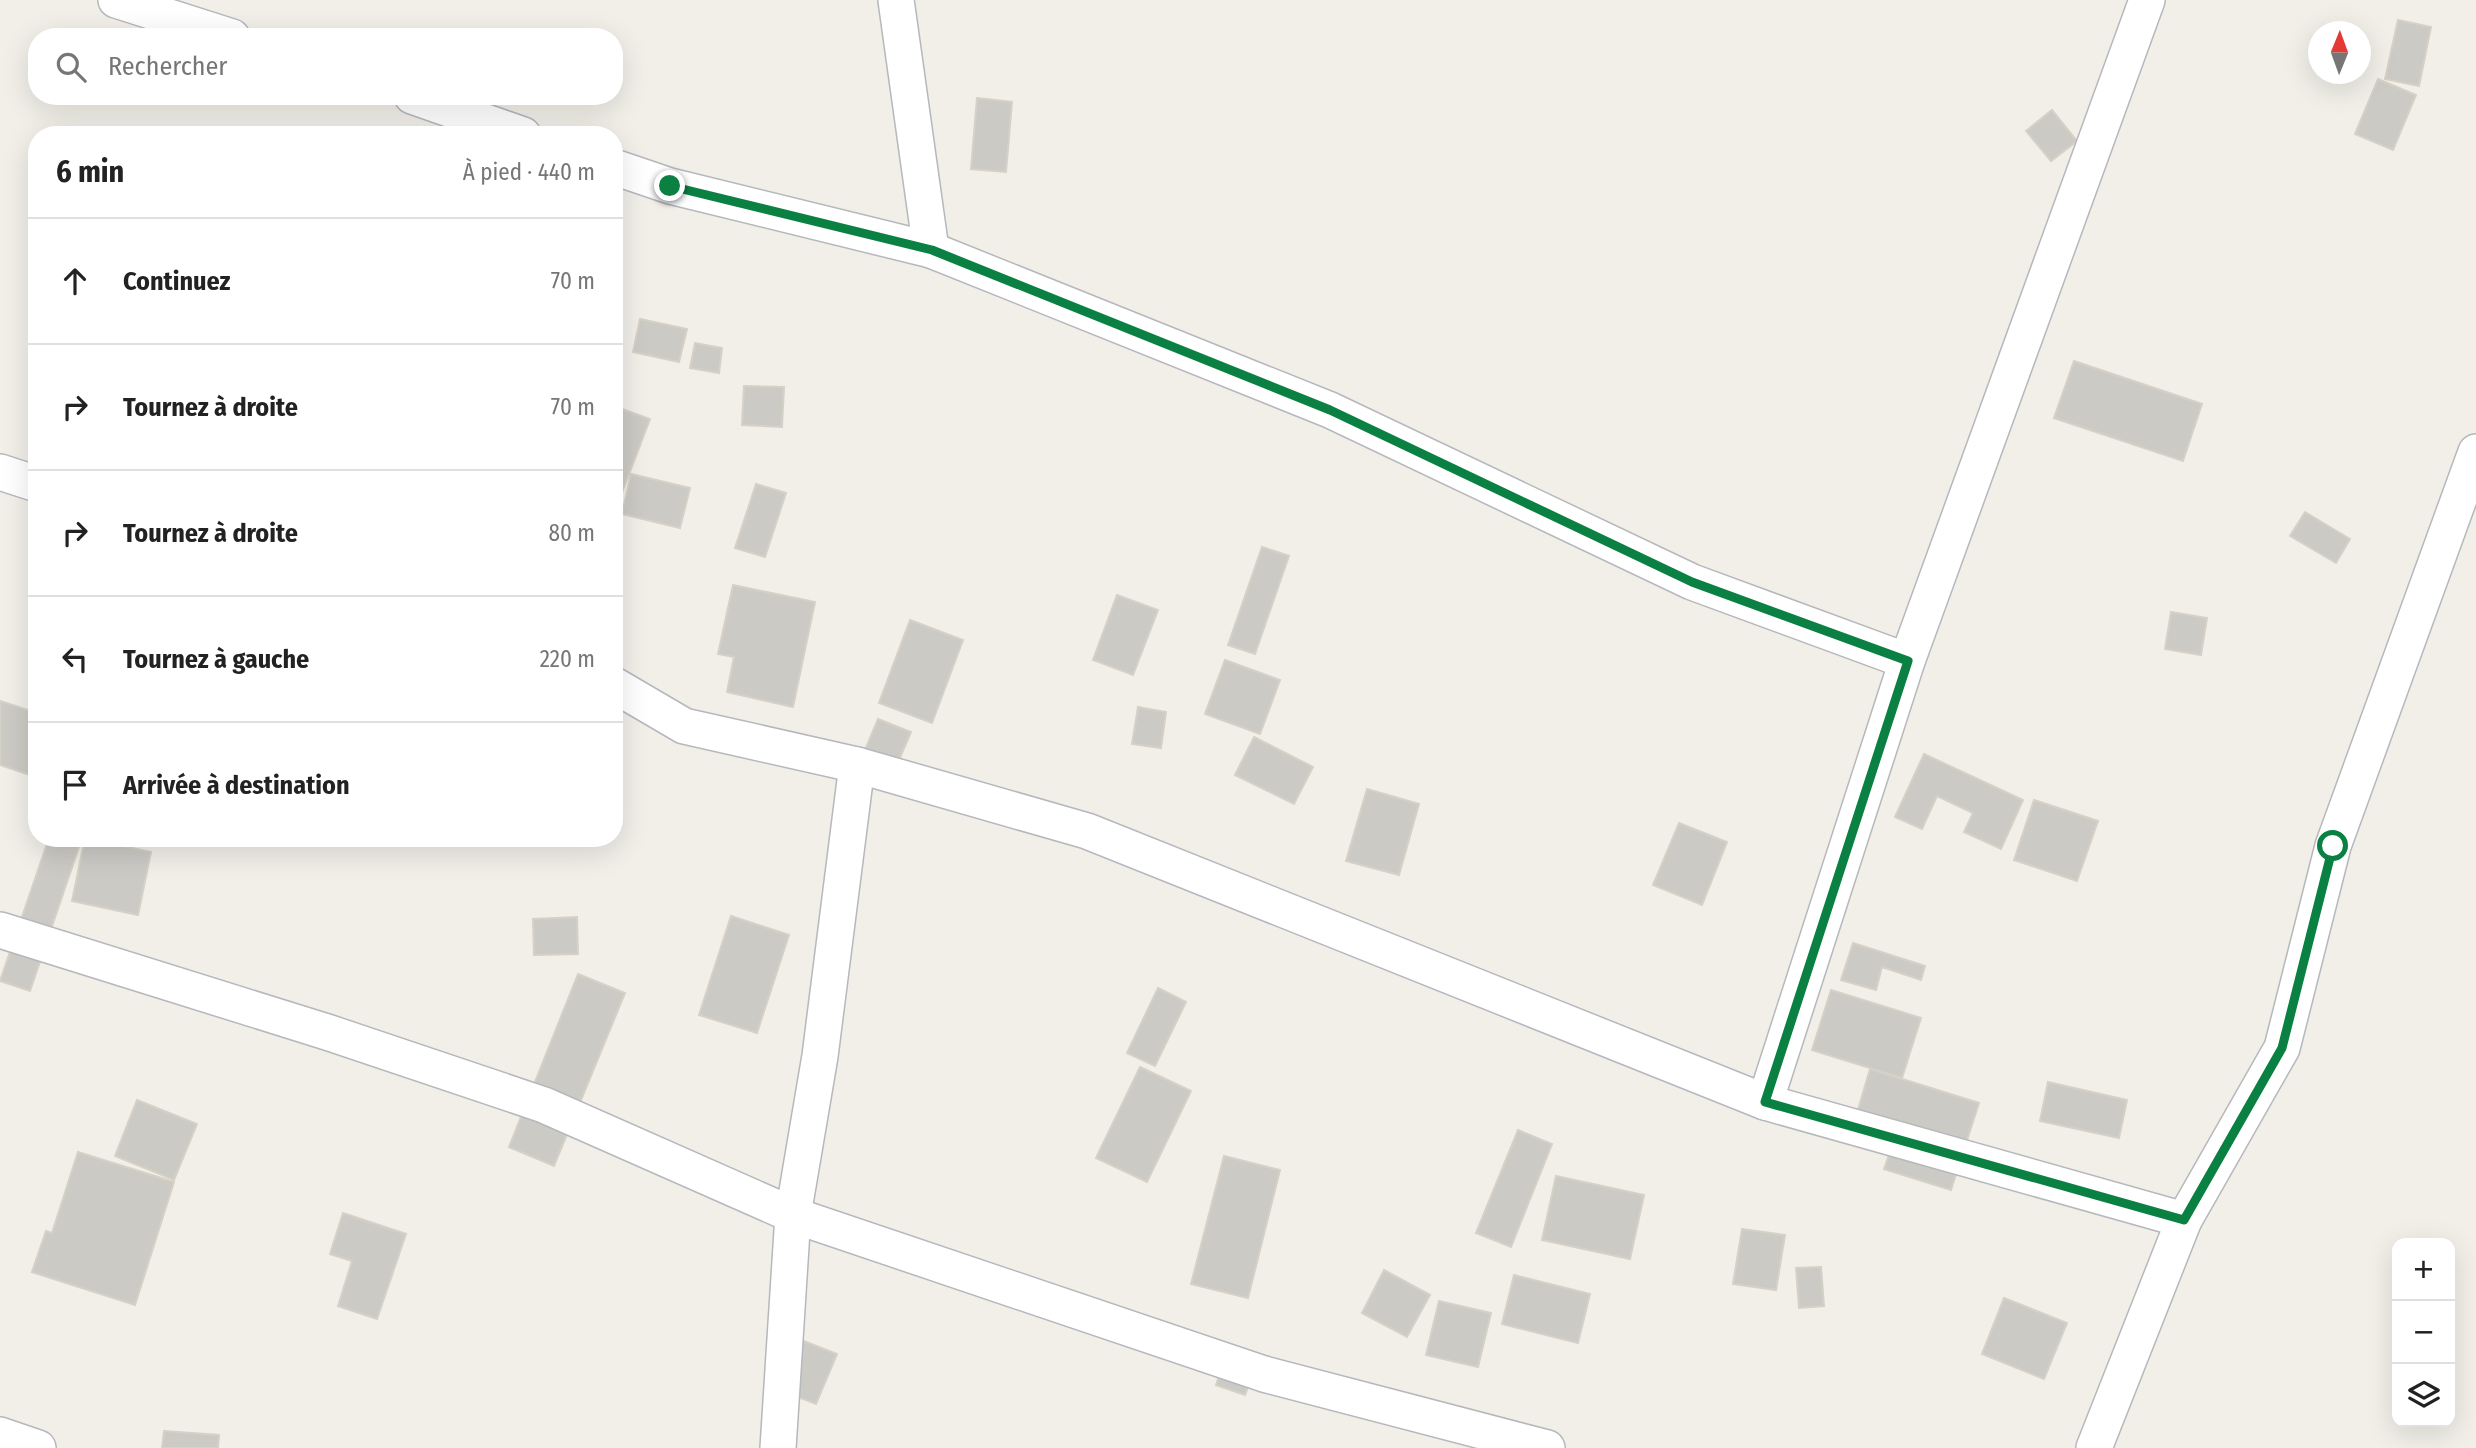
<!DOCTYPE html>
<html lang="fr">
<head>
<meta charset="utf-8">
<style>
  :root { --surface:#fff; --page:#f2f2f2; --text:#222; --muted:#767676; --line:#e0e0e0 }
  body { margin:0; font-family:"Fira Sans Condensed",sans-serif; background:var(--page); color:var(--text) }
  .controls { position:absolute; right:21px; bottom:21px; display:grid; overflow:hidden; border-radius:14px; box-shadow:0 7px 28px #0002 }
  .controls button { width:63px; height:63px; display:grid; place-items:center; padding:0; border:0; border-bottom:2px solid var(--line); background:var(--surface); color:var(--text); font:35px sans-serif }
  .compass { position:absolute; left:2308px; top:21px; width:63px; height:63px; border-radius:50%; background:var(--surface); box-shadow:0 7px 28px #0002; rotate:1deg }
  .stop { position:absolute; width:21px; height:21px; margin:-16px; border:5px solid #0b8043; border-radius:50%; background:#fff }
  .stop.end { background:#0b8043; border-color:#fff; box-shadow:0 2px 7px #0008 }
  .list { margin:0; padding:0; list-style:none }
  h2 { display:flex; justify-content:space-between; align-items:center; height:91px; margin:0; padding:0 28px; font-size:30px }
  h2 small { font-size:23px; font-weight:400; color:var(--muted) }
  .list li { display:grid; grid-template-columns:46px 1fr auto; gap:21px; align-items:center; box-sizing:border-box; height:126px; padding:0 28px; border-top:2px solid var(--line) }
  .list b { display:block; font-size:26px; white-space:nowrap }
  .list em { font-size:23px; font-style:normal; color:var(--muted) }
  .icon { flex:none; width:38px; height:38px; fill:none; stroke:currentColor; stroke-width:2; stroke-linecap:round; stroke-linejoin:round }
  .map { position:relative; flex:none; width:2476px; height:1448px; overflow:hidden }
  .search { position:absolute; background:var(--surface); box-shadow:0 7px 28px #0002; left:28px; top:28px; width:595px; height:77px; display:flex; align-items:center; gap:18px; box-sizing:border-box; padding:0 24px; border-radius:28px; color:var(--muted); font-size:26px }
  .panel { position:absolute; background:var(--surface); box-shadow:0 7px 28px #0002; left:28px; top:126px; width:595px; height:721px; border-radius:28px }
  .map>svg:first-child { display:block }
  .building { fill:#cccac5; stroke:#d6d1c6; stroke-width:2 }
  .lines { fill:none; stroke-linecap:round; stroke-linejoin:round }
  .minor-casing { stroke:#b5b8bc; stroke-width:38 }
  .minor { stroke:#fff; stroke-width:35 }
  .route { stroke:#0b8043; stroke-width:9 }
</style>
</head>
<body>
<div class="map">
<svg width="2476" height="1448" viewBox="0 0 2476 1448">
  <rect width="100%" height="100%" fill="#f1efe8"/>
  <!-- building -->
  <g class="building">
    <polygon points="2398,20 2431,27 2419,86 2385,79"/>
    <polygon points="2378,79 2416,95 2393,150 2355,134"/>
    <polygon points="977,98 1012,102 1006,172 971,169"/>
    <polygon points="2052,110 2077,141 2051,161 2026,131"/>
    <polygon points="640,319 687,329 679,362 633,352"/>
    <polygon points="695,343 722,348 719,373 690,368"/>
    <polygon points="2074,361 2202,404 2183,461 2054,418"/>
    <polygon points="744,386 784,387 782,427 742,425"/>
    <polygon points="614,406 650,419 618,503 614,502"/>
    <polygon points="631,474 690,488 680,528 622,514"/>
    <polygon points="756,484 786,493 765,557 735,548"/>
    <polygon points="2305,512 2350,539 2336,563 2290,536"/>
    <polygon points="1262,547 1289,556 1255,654 1228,645"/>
    <polygon points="733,585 815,602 793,707 727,692 734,657 718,654"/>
    <polygon points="1117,595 1158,610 1133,675 1093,660"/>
    <polygon points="2171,612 2207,618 2201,655 2165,649"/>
    <polygon points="910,620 963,640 932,723 879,703"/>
    <polygon points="1225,660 1280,680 1260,734 1205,714"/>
    <polygon points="0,701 37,713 36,777 0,765"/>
    <polygon points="1138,707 1166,712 1161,748 1132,744"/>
    <polygon points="878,719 911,732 886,790 854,776"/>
    <polygon points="1254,737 1313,767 1294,804 1235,775"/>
    <polygon points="1924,754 2023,800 2001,849 1964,832 1973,813 1937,796 1922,829 1895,817"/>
    <polygon points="1367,789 1419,804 1399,875 1346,861"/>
    <polygon points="2034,800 2098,821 2077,881 2014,860"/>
    <polygon points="1679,823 1727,842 1702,905 1653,885"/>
    <polygon points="49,838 82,838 30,991 0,981"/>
    <polygon points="85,838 151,852 138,915 72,901"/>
    <polygon points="731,916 789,935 757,1033 699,1015"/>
    <polygon points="577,917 578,954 534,955 533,919"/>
    <polygon points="1853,943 1925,966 1921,980 1882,967 1876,990 1841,980"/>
    <polygon points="578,974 625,993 554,1166 509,1147"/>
    <polygon points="1158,988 1186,1002 1155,1066 1127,1053"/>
    <polygon points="1831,990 1921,1018 1902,1078 1812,1050"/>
    <polygon points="1140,1067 1191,1091 1147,1182 1096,1158"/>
    <polygon points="1870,1069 1979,1103 1951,1190 1884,1169 1890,1152 1849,1140"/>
    <polygon points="2048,1082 2127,1100 2119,1138 2040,1121"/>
    <polygon points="137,1100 197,1124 174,1180 115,1156"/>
    <polygon points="1518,1130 1552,1144 1511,1247 1476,1233"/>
    <polygon points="78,1152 174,1182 135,1305 32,1272 46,1231 52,1233"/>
    <polygon points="1224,1156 1280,1170 1248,1298 1191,1284"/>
    <polygon points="1556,1176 1644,1195 1630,1259 1542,1240"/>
    <polygon points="343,1213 406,1234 377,1319 338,1306 352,1261 330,1254"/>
    <polygon points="1742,1229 1785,1235 1776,1290 1733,1284"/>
    <polygon points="1821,1267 1824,1306 1799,1308 1796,1268"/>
    <polygon points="1384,1270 1430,1295 1407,1337 1362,1313"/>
    <polygon points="1514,1275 1590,1294 1578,1343 1502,1324"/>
    <polygon points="2004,1298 2067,1323 2044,1379 1982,1354"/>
    <polygon points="1439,1301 1491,1313 1478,1367 1426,1355"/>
    <polygon points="791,1336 837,1354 816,1404 770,1386"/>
    <polygon points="1226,1354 1256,1364 1245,1395 1216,1385"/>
    <polygon points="164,1431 219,1435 218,1448 162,1448"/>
  </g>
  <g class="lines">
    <defs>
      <g id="minor">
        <polyline points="116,0 232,37"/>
        <polyline points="896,0 931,250"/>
        <polyline points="412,96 523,135"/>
        <polyline points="614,167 670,186 931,250 1330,410 1692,582 1907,661"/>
        <polyline points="0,472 37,484"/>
        <polyline points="614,685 684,726 857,765 1087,831 1765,1102 2184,1220"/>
        <polyline points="0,930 330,1033 544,1105 793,1215 1264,1374 1547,1448"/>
        <polyline points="1765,1102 1907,661 2147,0"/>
        <polyline points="0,1435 38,1448"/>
        <polyline points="778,1448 793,1215 820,1056 857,765"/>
        <polyline points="2094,1448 2184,1220 2282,1048 2333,846 2476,452"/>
      </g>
    </defs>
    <!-- minor casing -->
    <use href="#minor" class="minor-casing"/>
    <!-- minor -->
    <use href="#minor" class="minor"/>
  </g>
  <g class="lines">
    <!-- route -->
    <polyline class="route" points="670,186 932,250 1330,410 1692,582 1908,661 1765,1102 2184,1220 2282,1048 2333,846"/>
  </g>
</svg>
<div class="controls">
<button>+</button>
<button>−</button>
<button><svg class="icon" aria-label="layers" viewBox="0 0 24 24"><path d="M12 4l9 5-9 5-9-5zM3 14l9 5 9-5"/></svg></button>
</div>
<svg class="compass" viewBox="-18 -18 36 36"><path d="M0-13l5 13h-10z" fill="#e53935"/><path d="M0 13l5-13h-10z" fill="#767676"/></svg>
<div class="stop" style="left:2333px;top:846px"></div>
<div class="stop end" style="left:670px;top:186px"></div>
<div class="search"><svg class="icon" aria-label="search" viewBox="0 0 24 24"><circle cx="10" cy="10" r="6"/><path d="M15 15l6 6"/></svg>Rechercher</div>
<section class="panel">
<h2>6 min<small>À pied · 440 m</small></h2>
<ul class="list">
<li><svg class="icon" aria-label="ahead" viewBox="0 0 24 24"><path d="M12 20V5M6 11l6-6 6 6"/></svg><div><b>Continuez</b></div><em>70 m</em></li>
<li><svg class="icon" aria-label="right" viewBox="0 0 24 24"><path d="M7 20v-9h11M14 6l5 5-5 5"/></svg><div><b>Tournez à droite</b></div><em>70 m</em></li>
<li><svg class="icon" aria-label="right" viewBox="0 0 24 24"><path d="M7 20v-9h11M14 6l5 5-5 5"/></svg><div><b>Tournez à droite</b></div><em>80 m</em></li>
<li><svg class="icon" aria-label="left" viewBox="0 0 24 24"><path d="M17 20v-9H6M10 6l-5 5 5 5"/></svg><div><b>Tournez à gauche</b></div><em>220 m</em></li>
<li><svg class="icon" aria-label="arrive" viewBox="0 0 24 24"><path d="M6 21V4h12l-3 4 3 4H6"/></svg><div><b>Arrivée à destination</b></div></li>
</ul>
</section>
</div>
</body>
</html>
